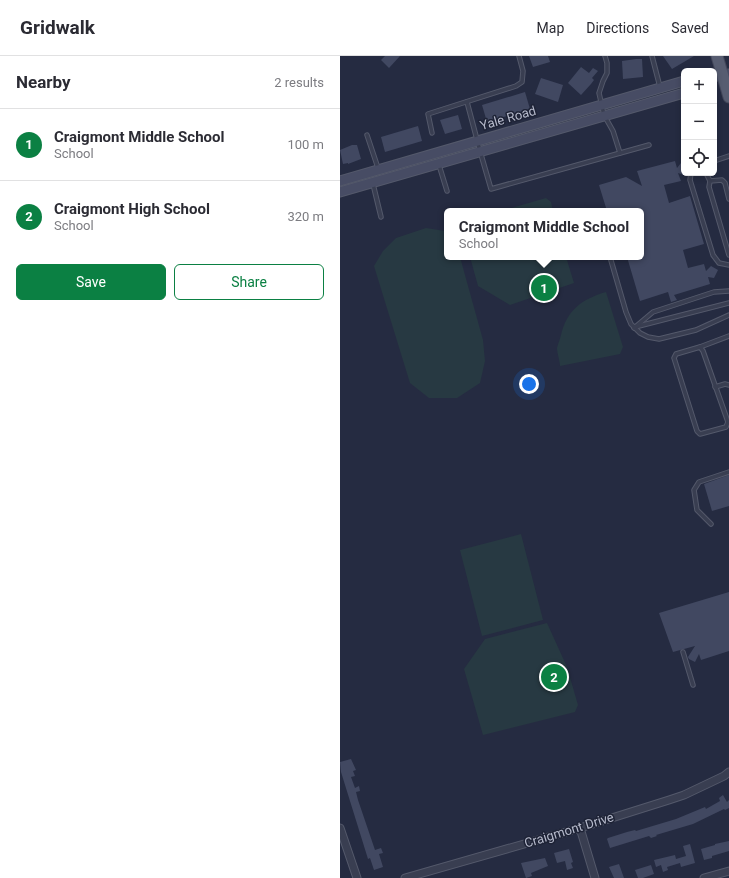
<!DOCTYPE html>
<html lang="en">
<head>
<meta charset="utf-8">
<style>
  :root { --surface:#fff; --page:#f7f7f7; --text:#2b2b33; --muted:#7c7c81; --line:#e1e1e2; --accent:#0b8043 }
  body { margin:0; font-family:Roboto,sans-serif; background:var(--page); color:var(--text) }
  .controls { position:absolute; right:12px; top:12px; display:grid; overflow:hidden; border-radius:6px; box-shadow:0 2px 6px #0003 }
  .controls button { width:36px; height:36px; display:grid; place-items:center; padding:0; border:0; border-bottom:1px solid var(--line); background:var(--surface); color:var(--text); font:20px sans-serif }
  .you { position:absolute; left:189px; top:328px; width:14px; height:14px; margin:-10px; border:3px solid #fff; border-radius:50%; background:#1a73e8; box-shadow:0 0 0 6px #1a73e833 }
  .badge { display:grid; place-items:center; width:26px; height:26px; border-radius:50%; background:var(--accent); color:#fff; font-size:13px; font-weight:700 }
  .pin { position:absolute; translate:-50% -50%; border:2px solid #fff; box-shadow:0 1px 4px #0006 }
  .popup { position:absolute; left:104px; top:152px; width:200px; height:52px; box-sizing:border-box; display:grid; place-content:center; border-radius:6px; background:var(--surface); filter:drop-shadow(0 1px 3px #0005); font-size:13px; white-space:nowrap; color:var(--muted) }
  .popup b { font-size:15px; color:var(--text) }
  .popup::after { content:''; position:absolute; left:50%; top:100%; margin-left:-8px; border:8px solid transparent; border-top-color:var(--surface) }
  .list { margin:0; padding:0; list-style:none }
  h2 { display:flex; justify-content:space-between; align-items:center; height:52px; margin:0; padding:0 16px; font-size:17px }
  h2 small { font-size:13px; font-weight:400; color:var(--muted) }
  .list li { display:grid; grid-template-columns:26px 1fr auto; gap:12px; align-items:center; box-sizing:border-box; height:72px; padding:0 16px; border-top:1px solid var(--line) }
  .list b { display:block; font-size:15px; white-space:nowrap }
  .list p { margin:0; font-size:13px; white-space:nowrap; color:var(--muted) }
  .list em { font-size:13px; font-style:normal; color:var(--muted) }
  .actions { display:flex; gap:8px; padding:12px 16px }
  .actions a { flex:1; padding:9px 0; border:1px solid var(--accent); border-radius:6px; text-align:center; font-size:14px; color:var(--accent) }
  .actions .main { background:var(--accent); color:#fff }
  .icon { flex:none; width:22px; height:22px; fill:none; stroke:currentColor; stroke-width:2; stroke-linecap:round; stroke-linejoin:round }
  .map { position:relative; flex:none; width:389px; height:822px; overflow:hidden }
  header { display:flex; align-items:center; gap:24px; box-sizing:border-box; height:56px; padding:0 20px; background:var(--surface); border-bottom:1px solid var(--line) }
  header strong { font-size:19px }
  nav { display:flex; gap:22px; margin-inline-start:auto; font-size:14px }
  main { display:flex }
  aside { flex:1; background:var(--surface) }
  .map>svg:first-child { display:block }
  .green { fill:#273942 }
  .building { fill:#414861 }
  .lines { fill:none; stroke-linecap:round; stroke-linejoin:round }
  .lane-casing { stroke:#54596b; stroke-width:5.5 }
  .street-casing { stroke:#54596b; stroke-width:9 }
  .secondary-casing { stroke:#54596b; stroke-width:11 }
  .primary-casing { stroke:#43475a; stroke-width:13 }
  .lane { stroke:#393e51; stroke-width:3.5 }
  .street { stroke:#393e51; stroke-width:7 }
  .secondary { stroke:#474c64; stroke-width:9 }
  .primary { stroke:#575d71; stroke-width:11 }
  .labels { text-anchor:middle; dominant-baseline:central; stroke-width:3; stroke-linejoin:round; paint-order:stroke }
  .street-label { font-size:13px; fill:#b6bacb; stroke:#1e2336 }
</style>
</head>
<body>
<header>
<strong>Gridwalk</strong>
<nav><a>Map</a><a>Directions</a><a>Saved</a></nav>
</header>
<main>
<aside>
<h2>Nearby<small>2 results</small></h2>
<ul class="list">
<li><span class="badge">1</span><div><b>Craigmont Middle School</b><p>School</p></div><em>100 m</em></li>
<li><span class="badge">2</span><div><b>Craigmont High School</b><p>School</p></div><em>320 m</em></li>
</ul>
<div class="actions"><a class="main">Save</a><a>Share</a></div>
</aside>
<div class="map">
<svg width="389" height="822" viewBox="0 0 389 822">
  <rect width="100%" height="100%" fill="#252b41"/>
  <!-- green -->
  <g class="green">
    <polygon points="206,142 211,146 213,155 161,155"/>
    <polygon points="86,172 105,175 107,178 107,201 120,201 143,284 145,305 140,327 117,342 89,342 70,327 34,210 43,195 56,182"/>
    <polygon points="130,201 226,201 234,227 170,249 138,230"/>
    <path d="M266,236L283,291L280,298L220,310C220,305 217,297 217,292C218,288 220,283 221,279C227,254 242,243 266,236Z"/>
    <polygon points="181,478 203,564 142,580 120,494"/>
    <polygon points="207,567 227,611 238,649 235,656 143,679 124,613 145,583"/>
  </g>
  <!-- building -->
  <g class="building">
    <polygon points="45,0 60,0 49,12 41,4"/>
    <polygon points="189,0 208,0 210,6 193,11"/>
    <polygon points="323,0 354,0 332,13"/>
    <polygon points="296,3 302,3 303,21 283,23 282,5"/>
    <polygon points="241,11 249,17 253,12 258,15 252,22 254,24 251,28 241,39 228,27"/>
    <polygon points="201,22 223,29 218,46 195,38"/>
    <polygon points="185,36 190,53 147,66 142,49"/>
    <polygon points="118,59 122,73 105,78 100,64"/>
    <polygon points="78,70 82,85 45,96 41,81"/>
    <polygon points="12,89 17,89 21,103 8,108 8,107 3,108 0,94"/>
    <polygon points="335,105 337,112 341,107 344,109 344,119 338,117 341,125 324,129 329,147 350,140 364,188 343,194 348,212 364,208 366,215 371,210 378,214 374,222 368,221 370,228 334,239 337,244 331,246 328,236 300,245 287,201 301,201 301,155 267,155 259,129 286,121 302,130 297,115"/>
    <polygon points="389,419 389,450 372,455 364,428"/>
    <polygon points="389,536 389,595 361,604 359,598 355,606 349,603 348,601 355,590 333,596 319,557"/>
    <polygon points="11,703 16,714 13,715 15,720 11,721 15,732 19,730 20,735 16,736 18,744 35,794 41,792 43,797 39,798 43,811 34,814 30,802 28,803 1,716 0,706"/>
    <polygon points="383,739 387,746 389,744 389,752 385,754 384,753 353,768 316,779 317,780 311,782 309,780 270,792 267,783 268,782 287,776 295,774 296,775 336,763 365,751 366,753 380,745 379,742"/>
    <polygon points="389,785 389,795 372,800 372,802 364,804 361,793 375,789 375,788"/>
    <polygon points="350,788 355,807 341,811 340,807 327,811 328,814 323,816 321,809 316,811 314,804 335,799 336,803 346,800 343,790"/>
    <polygon points="229,793 233,806 231,807 233,812 227,814 225,805 217,807 214,797"/>
    <polygon points="205,802 208,810 191,817 192,820 186,822 181,807"/>
    <polygon points="279,808 284,822 274,822 269,811"/>
    <polygon points="311,809 314,818 303,822 298,822 295,814"/>
  </g>
  <g class="lines">
    <defs>
      <g id="lane">
        <polyline points="265,0 267,7 267,17 263,25 259,37 264,59 273,75 280,97"/>
        <polyline points="312,0 320,31"/>
        <polyline points="127,46 140,95 151,133 309,89"/>
        <polyline points="92,77 88,58 176,30 182,26 183,15 179,0"/>
        <polyline points="27,79 38,112"/>
        <polyline points="374,105 389,100"/>
        <polyline points="99,109 107,135"/>
        <polyline points="351,117 350,124 373,199 379,207 389,209"/>
        <polyline points="366,117 370,125 382,124 385,127 389,143"/>
        <polyline points="370,125 369,131 389,199"/>
        <polyline points="33,128 41,161"/>
        <polyline points="270,201 286,256 291,268 300,277 308,281 319,283 356,274 389,259"/>
        <polyline points="295,271 389,247"/>
        <polyline points="294,272 313,256 374,236 389,235"/>
        <polygon points="360,291 363,295 388,366 386,371 360,378 357,375 334,302 336,298"/>
        <polyline points="360,291 389,280"/>
        <polyline points="375,331 385,328 389,329"/>
        <polyline points="371,468 357,454 354,434 359,426 389,416"/>
        <polyline points="343,596 353,629"/>
      </g>
      <g id="street">
        <polyline points="0,772 17,822"/>
        <polyline points="240,772 255,822"/>
        <polyline points="65,822 240,772 329,744 344,739 384,720 389,716"/>
        <polyline points="364,822 389,815"/>
      </g>
      <g id="secondary">
        <polyline points="374,20 383,20 389,18"/>
        <polyline points="0,125 344,25"/>
        <polyline points="0,136 344,37"/>
      </g>
      <polyline id="primary" points="377,0 389,41"/>
    </defs>
    <!-- lane casing -->
    <use href="#lane" class="lane-casing"/>
    <!-- street casing -->
    <use href="#street" class="street-casing"/>
    <!-- secondary casing -->
    <use href="#secondary" class="secondary-casing"/>
    <!-- primary casing -->
    <use href="#primary" class="primary-casing"/>
    <!-- lane -->
    <use href="#lane" class="lane"/>
    <!-- street -->
    <use href="#street" class="street"/>
    <!-- secondary -->
    <use href="#secondary" class="secondary"/>
    <!-- primary -->
    <use href="#primary" class="primary"/>
  </g>
  <g class="labels">
    <!-- street labels -->
    <g class="street-label">
      <text transform="translate(168 62) rotate(-16)">Yale Road</text>
      <text transform="translate(229 774) rotate(-17)">Craigmont Drive</text>
    </g>
  </g>
</svg>
<div class="controls">
<button>+</button>
<button>−</button>
<button><svg class="icon" aria-label="locate" viewBox="0 0 24 24"><circle cx="12" cy="12" r="6"/><path d="M12 2v4M12 18v4M2 12h4M18 12h4"/></svg></button>
</div>
<div class="you"></div>
<div class="pin badge" style="left:204px;top:232px">1</div>
<div class="popup"><b>Craigmont Middle School</b>School</div>
<div class="pin badge" style="left:214px;top:621px">2</div>
</div>
</main>
</body>
</html>
